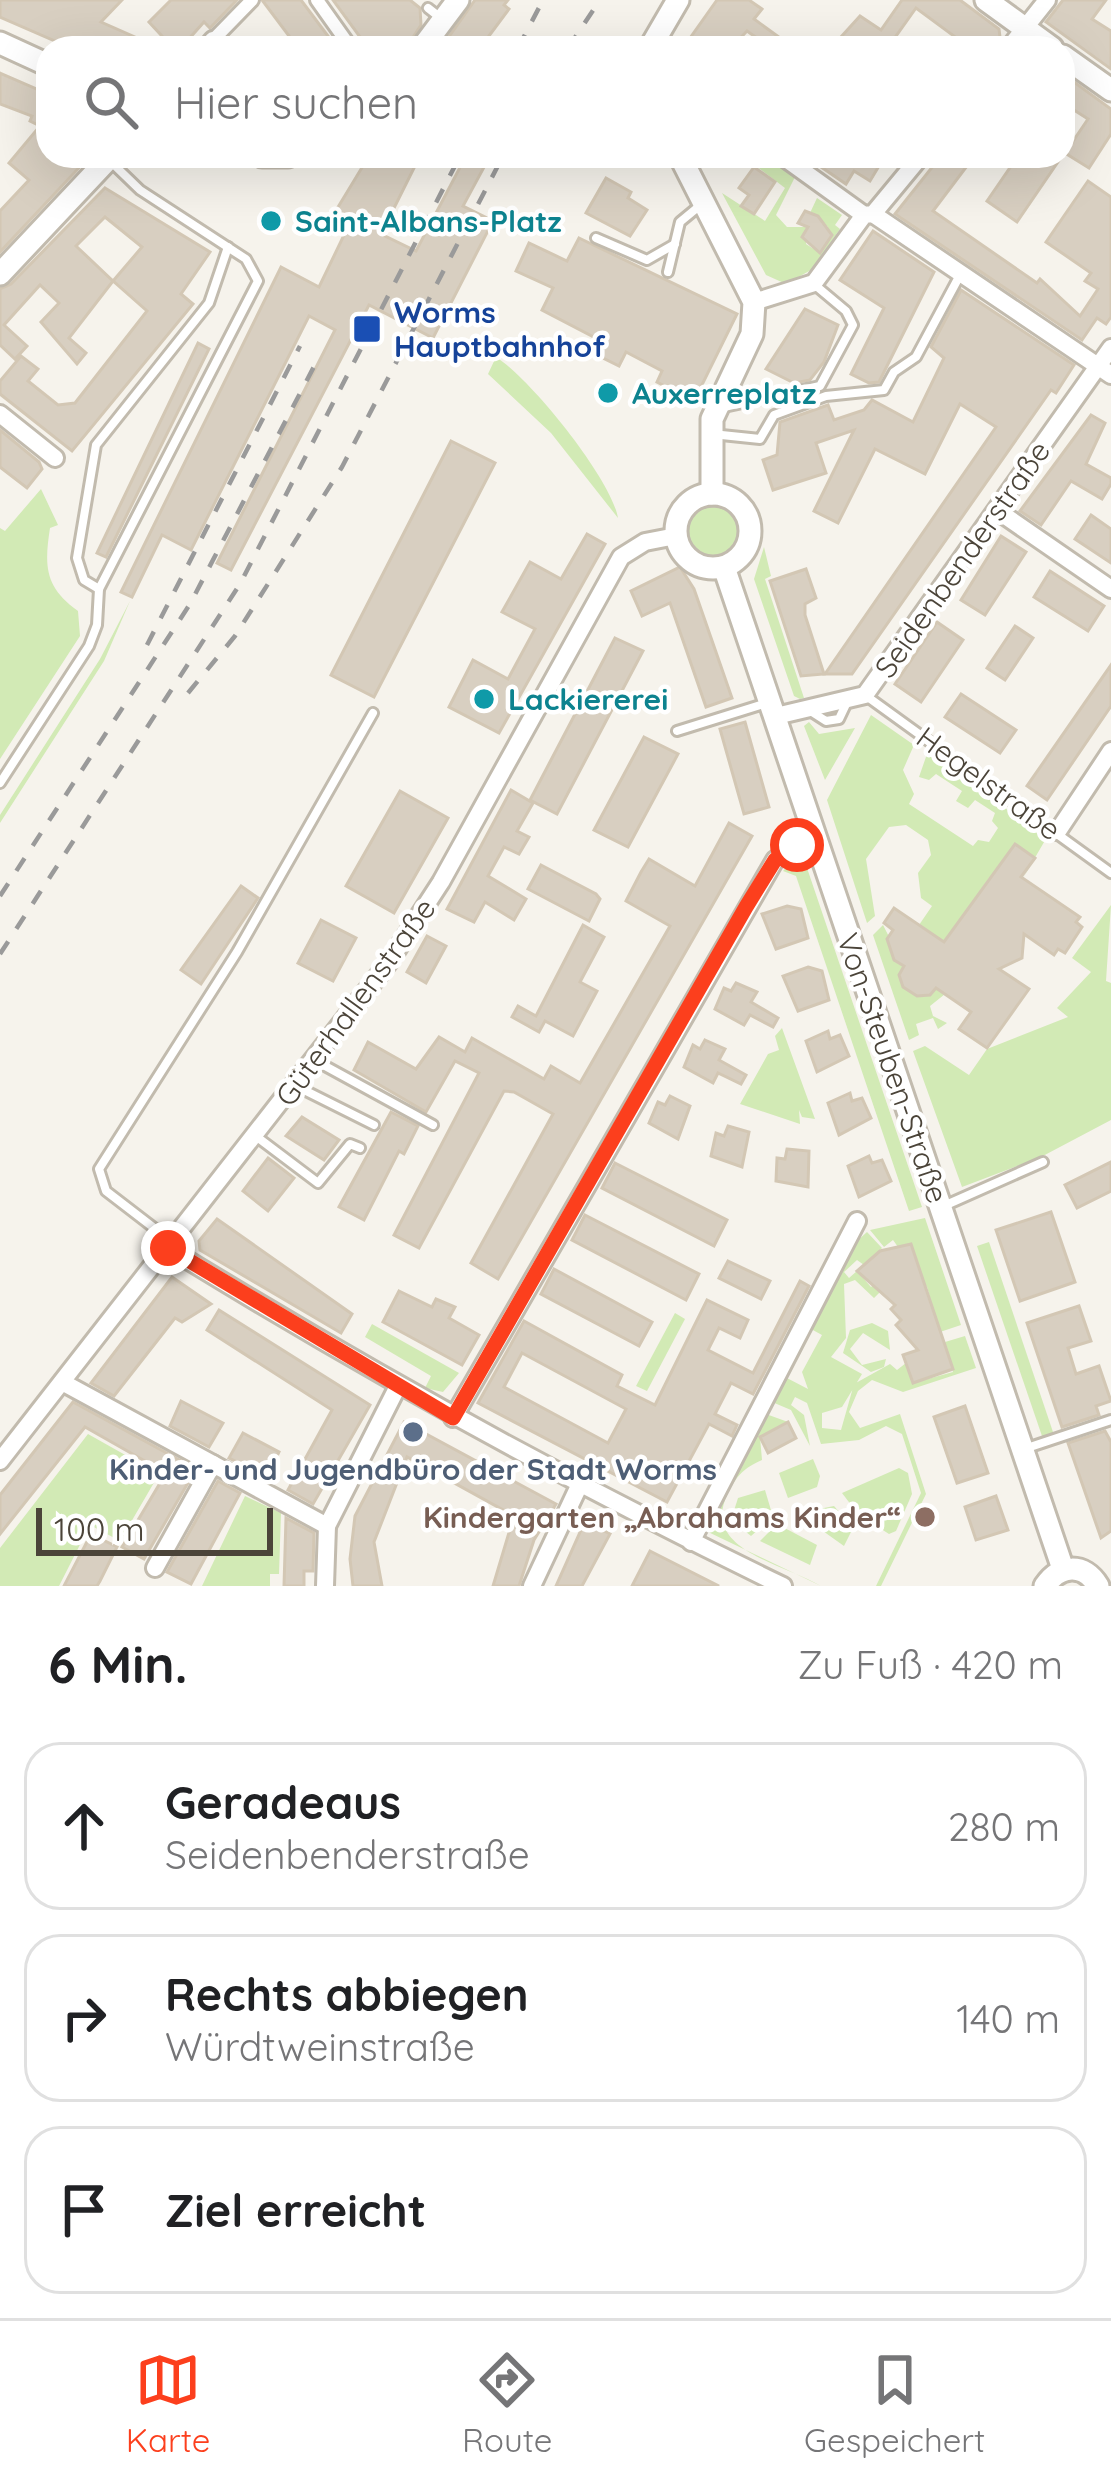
<!DOCTYPE html>
<html lang="de">
<head>
<meta charset="utf-8">
<style>
  :root { --surface:#fff; --page:#f2f2f2; --text:#202124; --muted:#757577; --line:#e0e0e0; --accent:#fc3f1d }
  body { margin:0; font-family:Quicksand,sans-serif; background:var(--page); color:var(--text) }
  .scale { position:absolute; left:36px; bottom:30px; width:237px; box-sizing:border-box; padding-left:12px; border:6px solid #4b4439; border-top:0; font-size:33px; line-height:42px; white-space:nowrap; color:#4b4439; -webkit-text-stroke:9px #fff; paint-order:stroke }
  .stop { position:absolute; width:36px; height:36px; margin:-27px; border:9px solid #fc3f1d; border-radius:50%; background:#fff }
  .stop.end { background:#fc3f1d; border-color:#fff; box-shadow:0 3px 12px #0008 }
  .list { margin:0; padding:0; list-style:none }
  h2 { display:flex; justify-content:space-between; align-items:center; height:156px; margin:0; padding:0 48px; font-size:51px }
  h2 small { font-size:39px; font-weight:400; color:var(--muted) }
  .list li { display:grid; grid-template-columns:78px 1fr auto; gap:36px; align-items:center; box-sizing:border-box; height:168px; margin:0 24px 24px; padding:0 24px; border:3px solid var(--line); border-radius:36px }
  .list b { display:block; font-size:45px; white-space:nowrap }
  .list p { margin:0; font-size:39px; white-space:nowrap; color:var(--muted) }
  .list em { font-size:39px; font-style:normal; color:var(--muted) }
  .icon { flex:none; width:66px; height:66px; fill:none; stroke:currentColor; stroke-width:2; stroke-linecap:round; stroke-linejoin:round }
  .map { position:relative; flex:none; width:1111px; height:1586px; overflow:hidden }
  .search { position:absolute; background:var(--surface); box-shadow:0 12px 48px #0002; left:36px; right:36px; top:36px; height:132px; display:flex; align-items:center; gap:30px; box-sizing:border-box; padding:0 42px; border-radius:36px; color:var(--muted); font-size:45px }
  .sheet { height:732px; background:var(--surface) }
  nav { display:flex; justify-content:space-around; align-items:center; box-sizing:border-box; height:168px; border-top:3px solid var(--line); background:var(--surface); font-size:33px; color:var(--muted) }
  nav a { display:grid; justify-items:center; gap:6px }
  nav .on { color:var(--accent) }
  .map>svg:first-child { display:block }
  .green { fill:#d2eab5 }
  .building { fill:#d8cfc1; stroke:#d3c7b4; stroke-width:3; fill-rule:evenodd }
  .lines { fill:none; stroke-linecap:round; stroke-linejoin:round }
  .service-casing { stroke:#c2bbae; stroke-width:14 }
  .pedestrian-casing { stroke:#c2bbae; stroke-width:18 }
  .minor-casing { stroke:#c2bbae; stroke-width:22 }
  .tertiary-casing { stroke:#c2bbae; stroke-width:27 }
  .service { stroke:#fff; stroke-width:8 }
  .pedestrian { stroke:#fff; stroke-width:12 }
  .minor { stroke:#fff; stroke-width:16 }
  .tertiary { stroke:#fff; stroke-width:21 }
  .rail { stroke:#9a9a9a; stroke-width:4.5; stroke-dasharray:15 15; stroke-linecap:butt }
  .route { stroke:#fc3f1d; stroke-width:15 }
  .culture-dot { fill:#0f9aa8; stroke:#fff; stroke-width:4.5 }
  .transit-dot { fill:#1a4fb4; stroke:#fff; stroke-width:4.5 }
  .service-dot { fill:#5c6f8a; stroke:#fff; stroke-width:4.5 }
  .education-dot { fill:#8d6e63; stroke:#fff; stroke-width:4.5 }
  .labels { text-anchor:middle; dominant-baseline:central; stroke-width:9; stroke-linejoin:round; paint-order:stroke }
  .culture-label { font-size:30px; font-weight:bold; fill:#0d838f; stroke:#fff; text-anchor:start }
  .transit-label { font-size:30px; font-weight:bold; fill:#164399; stroke:#fff; text-anchor:start }
  .street-label { font-size:30px; fill:#4b4439; stroke:#fff }
  .service-label { font-size:30px; font-weight:bold; fill:#4e5e75; stroke:#fff }
  .education-label { font-size:30px; font-weight:bold; fill:#785e54; stroke:#fff; text-anchor:end }
</style>
</head>
<body>
<div class="map">
<svg width="1111" height="1586" viewBox="0 0 1111 1586">
  <rect width="100%" height="100%" fill="#f6f3ec"/>
  <!-- green -->
  <g class="green">
    <polygon points="763,156 795,177 776,215 787,227 808,227 806,244 820,253 828,227 810,213 817,198 842,215 835,225 840,229 811,270 786,284 766,275 722,193 765,221 785,188 744,157"/>
    <path d="M496,357C531,379 612,480 618,518L551,433L488,374Z"/>
    <path d="M41,489L58,525L50,528C44,567 45,587 78,611L80,636L0,759V528L5,531Z"/>
    <circle cx="713" cy="532" r="27"/>
    <polygon points="764,547 771,576 765,579 804,698 800,699 794,696 754,579"/>
    <polygon points="130,601 104,661 0,823 0,815 100,659"/>
    <polygon points="871,715 914,745 903,770 914,794 909,804 973,846 978,840 989,842 998,828 992,821 995,813 975,800 968,808 956,801 962,791 936,774 929,780 919,777 927,754 1047,837 1022,880 1034,858 989,878 944,942 919,925 932,906 921,898 918,873 931,855 928,840 906,825 889,827 866,859 875,916 867,923 827,800"/>
    <polygon points="809,722 819,734 855,728 825,780 804,726"/>
    <polygon points="794,859 806,865 922,1207 909,1211 796,876 783,871"/>
    <polygon points="1111,905 1106,981 1111,983 1111,1120 1041,1157 962,1187 913,1051 925,1046 969,1075 987,1049 1068,1017 1057,1008 1091,972 1072,958"/>
    <path d="M883,925L904,966L899,975C905,991 913,997 930,995L936,988L945,994L930,1006L933,1016L947,1023L938,1029L933,1018L916,1024L919,1035L909,1040L873,935Z"/>
    <polygon points="782,1028 815,1119 802,1117 799,1110 800,1124 740,1104 768,1054 779,1050 775,1036"/>
    <polygon points="925,1218 961,1325 940,1332 927,1287 893,1240 884,1247 870,1230"/>
    <polygon points="867,1232 882,1248 864,1265 857,1260 844,1272 849,1278 857,1271 871,1287 881,1278 887,1285 874,1298 855,1280 844,1284 846,1338 831,1357 862,1374 842,1407 822,1413 822,1428 841,1430 854,1384 890,1364 897,1370 906,1363 913,1383 953,1372 945,1342 965,1336 976,1368 903,1392 872,1380 858,1391 849,1412 860,1428 900,1414 926,1494 881,1586 876,1586 921,1493 902,1434 886,1426 859,1440 821,1444 807,1403 795,1397 791,1405 804,1415 810,1446 791,1410 772,1402 785,1377 808,1389 802,1372 822,1335 811,1329 856,1242"/>
    <polygon points="989,1242 1054,1435 1043,1439 977,1246"/>
    <polygon points="675,1313 685,1319 647,1391 636,1386"/>
    <polygon points="872,1323 888,1331 890,1350 863,1333 850,1349 862,1365 886,1359 884,1367 871,1372 843,1353 850,1330"/>
    <polygon points="372,1324 459,1373 443,1392 425,1388 431,1376 365,1337"/>
    <path d="M766,1414L788,1422L760,1437L762,1460C744,1468 737,1475 728,1493C700,1549 779,1562 821,1586L704,1530Z"/>
    <polygon points="88,1434 159,1474 120,1541 90,1525 59,1586 0,1586 0,1548"/>
    <polygon points="813,1459 820,1476 817,1487 788,1498 779,1473"/>
    <polygon points="899,1468 908,1473 912,1494 896,1531 889,1534 858,1514 842,1493"/>
    <polygon points="765,1490 773,1517 751,1536 731,1520 738,1498"/>
    <polygon points="245,1496 281,1513 279,1574 270,1574 270,1586 202,1586"/>
    <polygon points="834,1506 853,1528 844,1546 806,1519 814,1510"/>
    <polygon points="777,1524 817,1545 810,1565 760,1541"/>
  </g>
  <!-- building -->
  <g class="building">
    <polygon points="0,0 122,0 101,22 160,48 71,48 0,17"/>
    <polygon points="171,0 237,0 210,28 204,22 187,41 194,48 173,48 149,22"/>
    <polygon points="262,0 301,0 337,48 298,48"/>
    <polygon points="333,0 410,0 420,8 421,25 406,48 368,48"/>
    <polygon points="475,0 508,0 504,5 509,9 480,48 441,48"/>
    <polygon points="717,0 749,0 762,9 754,19 794,48 771,48 747,31 731,48 683,48"/>
    <polygon points="902,0 960,0 999,29 1000,37 991,48 952,48 958,39 916,8 894,39 907,48 831,48 860,16 881,30"/>
    <polygon points="1063,0 1106,0 1092,19 1111,31 1111,69 1046,22"/>
    <polygon points="0,73 48,94 48,156 90,156 0,252 0,211 29,180 9,163 40,126 30,121 32,116 0,104"/>
    <polygon points="1063,74 1111,109 1111,134 1089,168 1065,153 1088,119 1063,103"/>
    <polygon points="369,156 420,156 381,234 416,251 466,156 490,156 463,206 493,221 433,338 369,305 231,570 217,563 335,330 309,316 191,550 162,535 132,597 121,592 281,267 319,287 346,231 332,217"/>
    <polygon points="805,156 885,156 870,181 854,171 846,184"/>
    <polygon points="941,156 962,156 970,162 933,211 1037,283 1040,279 1080,316 1098,289 1085,281 1091,273 1046,242 1088,181 1111,197 1111,317 1106,324 1097,318 1082,340 895,214"/>
    <polygon points="1018,156 1062,156 1017,222 987,201"/>
    <polygon points="754,167 775,182 754,214 741,206 749,195 739,188"/>
    <polygon points="606,178 631,192 628,198 647,210 630,236 586,213"/>
    <path d="M105,188L210,252L181,294L193,304L72,451L0,394V381L21,356L38,369L28,381L58,405L75,403L147,311L113,281L69,338L86,353L77,364L41,322L59,303L40,285L4,325L27,346L15,359L0,345V289L11,284ZM105,217L142,247L113,281L76,246Z"/>
    <polygon points="805,211 818,216 832,235 820,253 802,237 808,227 798,223"/>
    <polygon points="873,231 934,272 879,382 869,383 851,374 884,308 840,280"/>
    <polygon points="579,238 737,314 694,401 657,382 662,371 626,352 619,366 599,356 605,343 542,310 553,288 516,271 529,243 567,261"/>
    <polygon points="961,290 1074,365 1056,393 1051,390 852,674 825,674 996,427 960,404 925,474 875,449 838,523 814,511 854,430 816,443 826,473 773,490 763,460 777,455 780,422 828,405 834,420 864,410 872,400 913,422 944,358 931,347"/>
    <polygon points="805,309 838,325 824,362 810,380 794,383 766,369"/>
    <polygon points="198,343 209,349 106,557 97,553"/>
    <polygon points="1091,415 1105,423 1086,464 1111,478 1111,484 1102,499 1071,481 1041,525 1020,511"/>
    <polygon points="0,430 39,462 42,469 27,488 0,467"/>
    <polygon points="451,441 495,463 374,697 331,675"/>
    <polygon points="1091,515 1111,529 1111,563 1075,539"/>
    <polygon points="587,534 605,544 499,733 449,707 473,660 508,679 535,629 502,612 530,562 561,579"/>
    <polygon points="1001,536 1026,552 985,615 961,600"/>
    <polygon points="680,567 694,589 732,698 706,707 670,603 642,616 631,591"/>
    <polygon points="806,569 816,598 805,604 805,615 824,674 801,676 770,581"/>
    <polygon points="1050,571 1104,606 1088,631 1034,597"/>
    <polygon points="937,622 963,640 921,702 895,684"/>
    <polygon points="1015,626 1033,638 1005,680 987,668"/>
    <polygon points="615,638 643,651 557,814 530,800"/>
    <polygon points="1111,665 1111,706 1047,800 1027,786"/>
    <polygon points="961,694 1016,730 1000,753 945,717"/>
    <polygon points="745,722 769,807 744,814 720,729"/>
    <polygon points="644,737 678,754 628,847 594,830"/>
    <polygon points="511,790 533,803 517,831 529,837 519,854 504,847 488,876 526,899 514,920 485,902 474,922 447,909"/>
    <polygon points="400,791 448,818 394,913 346,886"/>
    <polygon points="729,823 752,836 498,1279 471,1263 553,1114 514,1092 504,1091 419,1248 394,1235 479,1073 455,1061 426,1112 354,1070 368,1042 416,1069 439,1037 465,1052 472,1038 544,1079 551,1066 580,1083 670,926 626,901 641,872 649,859 695,886"/>
    <polygon points="1015,844 1035,858 1021,877 1080,917 1076,922 1082,927 1065,953 1058,949 1054,955 1024,934 1022,958 999,969 1029,989 987,1048 959,1029 971,1012 936,988 930,995 917,996 903,987 899,975 904,966 894,960 887,939 893,930 884,923 894,908 944,942"/>
    <polygon points="541,865 596,894 600,899 589,921 528,889"/>
    <polygon points="241,886 258,898 201,984 181,970"/>
    <polygon points="787,906 801,909 808,938 776,949 762,914"/>
    <polygon points="321,920 356,938 333,981 298,963"/>
    <polygon points="583,925 604,937 580,982 597,991 573,1036 545,1021 539,1032 512,1017 518,1006 536,1016"/>
    <polygon points="427,936 446,946 426,983 407,972"/>
    <polygon points="808,967 822,971 829,1000 798,1011 783,976"/>
    <polygon points="736,983 757,992 751,1002 778,1018 773,1027 750,1015 744,1025 715,1009 724,988 731,991"/>
    <polygon points="828,1031 830,1039 840,1035 849,1056 817,1072 806,1041"/>
    <polygon points="705,1040 725,1049 719,1060 746,1075 741,1084 718,1073 713,1083 684,1067 693,1045 700,1049"/>
    <polygon points="850,1093 852,1101 862,1098 871,1118 839,1135 828,1103"/>
    <polygon points="670,1096 690,1106 678,1139 649,1123 658,1102 665,1105"/>
    <polygon points="391,1112 418,1126 404,1154 399,1151 364,1220 339,1207"/>
    <polygon points="302,1117 339,1140 324,1160 286,1136"/>
    <polygon points="728,1126 749,1132 742,1167 711,1156 716,1133 724,1136"/>
    <polygon points="787,1149 809,1151 808,1187 776,1181 777,1158 785,1159"/>
    <polygon points="869,1156 872,1163 882,1160 891,1181 859,1197 848,1166"/>
    <polygon points="268,1158 294,1178 268,1211 243,1191"/>
    <polygon points="1111,1162 1111,1191 1077,1208 1065,1185"/>
    <polygon points="615,1163 727,1220 714,1246 602,1188"/>
    <polygon points="1051,1212 1075,1282 1020,1301 996,1230"/>
    <polygon points="585,1215 699,1274 686,1300 572,1240"/>
    <polygon points="217,1219 352,1314 341,1333 200,1250 199,1241"/>
    <polygon points="911,1244 953,1369 913,1383 903,1355 918,1350 896,1325 901,1320 891,1309 895,1305 857,1271 880,1251"/>
    <polygon points="728,1261 770,1281 761,1299 719,1278"/>
    <polygon points="554,1269 652,1322 639,1346 541,1294"/>
    <polygon points="172,1277 211,1304 182,1322 175,1318 114,1396 91,1383"/>
    <path d="M800,1281L809,1286L753,1394L731,1383L715,1414L737,1425L732,1436L709,1424L667,1502L478,1403L524,1321L622,1375L617,1386L655,1405L707,1300L748,1320L740,1338L719,1328L708,1350L753,1373ZM522,1353L626,1409L608,1443L504,1387Z"/>
    <polygon points="399,1291 432,1307 436,1299 455,1307 449,1318 479,1335 462,1365 383,1322"/>
    <polygon points="1079,1306 1091,1341 1068,1348 1076,1374 1099,1366 1111,1401 1096,1406 1099,1415 1062,1427 1027,1323"/>
    <polygon points="219,1310 370,1405 313,1504 288,1490 332,1410 207,1330"/>
    <polygon points="181,1401 223,1423 209,1447 170,1426"/>
    <polygon points="73,1402 196,1469 144,1559 122,1547 166,1473 85,1427 0,1534 0,1495"/>
    <polygon points="965,1406 988,1473 957,1483 934,1417"/>
    <polygon points="404,1422 556,1504 534,1540 519,1586 493,1586 514,1516 407,1457 374,1542 382,1586 353,1586 350,1559 355,1516"/>
    <polygon points="788,1422 796,1438 768,1453 760,1437"/>
    <polygon points="1105,1431 1111,1442 1111,1531 1101,1538 1068,1443"/>
    <polygon points="243,1433 279,1452 267,1477 229,1458"/>
    <polygon points="218,1481 240,1493 191,1584 167,1572"/>
    <polygon points="996,1496 1008,1530 976,1540 965,1507"/>
    <polygon points="286,1518 314,1533 313,1571 304,1571 304,1586 284,1586"/>
    <polygon points="585,1521 610,1534 582,1586 556,1586"/>
    <polygon points="91,1534 117,1547 100,1581 97,1586 64,1586"/>
    <polygon points="650,1551 719,1586 632,1586"/>
  </g>
  <g class="lines">
    <defs>
      <g id="service">
        <polyline points="428,8 442,19"/>
        <polyline points="596,238 647,260 675,244"/>
        <polyline points="668,272 680,222 703,203"/>
        <polyline points="724,407 820,386 853,325 846,311 815,285"/>
        <polyline points="712,434 760,439 774,415 826,396 884,390 894,372 916,357 960,275"/>
        <polyline points="99,589 84,580 77,558 96,445 209,303 228,247"/>
        <polyline points="865,695 1111,873"/>
        <polyline points="812,712 826,721 839,719 848,700"/>
        <polyline points="677,731 767,703"/>
        <polyline points="0,783 89,646 97,625 99,589 258,281 246,259 140,190 109,160"/>
        <polyline points="316,1061 433,1125"/>
        <polyline points="296,1086 374,1125"/>
        <polyline points="257,1137 318,1183 350,1144 360,1148"/>
        <polyline points="946,1205 1043,1162"/>
        <polyline points="171,1241 106,1191 99,1169 237,952 373,713"/>
        <polyline points="1027,1448 1111,1420"/>
      </g>
      <g id="pedestrian">
        <polyline points="317,0 351,48"/>
        <polyline points="213,40 252,0"/>
      </g>
      <g id="minor">
        <polyline points="206,48 213,40"/>
        <polyline points="1009,48 1047,0"/>
        <polyline points="782,156 864,215"/>
        <polyline points="873,214 1111,375"/>
        <polyline points="754,302 814,283 864,215 873,214 921,156"/>
        <polyline points="0,414 55,458"/>
        <polyline points="998,511 1111,589"/>
        <polyline points="776,716 865,695 1111,348"/>
        <polyline points="1058,831 1111,751"/>
        <path d="M168,1248C371,1373 568,1482 783,1586"/>
        <polyline points="62,1382 327,1526"/>
        <polyline points="453,1418 775,860 815,838"/>
        <polyline points="0,1461 389,962 441,882 621,557 645,542 676,536"/>
        <polyline points="691,1542 857,1221"/>
        <polyline points="155,1568 213,1464"/>
        <polyline points="325,1586 327,1526 397,1388"/>
        <polyline points="532,1586 579,1486"/>
      </g>
      <g id="tertiary">
        <polyline points="986,0 1052,48"/>
        <polyline points="0,43 48,65"/>
        <polyline points="422,48 458,0"/>
        <polyline points="650,48 678,0"/>
        <polyline points="1063,56 1111,90"/>
        <polyline points="262,156 288,156"/>
        <polyline points="680,156 754,302 752,334 712,419 712,494"/>
        <polyline points="0,274 111,156"/>
        <circle cx="713" cy="531" r="37"/>
        <polyline points="724,567 1063,1569"/>
        <path d="M1045,1586C1060,1564 1084,1563 1098,1586"/>
      </g>
    </defs>
    <!-- service casing -->
    <use href="#service" class="service-casing"/>
    <!-- pedestrian casing -->
    <use href="#pedestrian" class="pedestrian-casing"/>
    <!-- minor casing -->
    <use href="#minor" class="minor-casing"/>
    <!-- tertiary casing -->
    <use href="#tertiary" class="tertiary-casing"/>
    <!-- service -->
    <use href="#service" class="service"/>
    <!-- pedestrian -->
    <use href="#pedestrian" class="pedestrian"/>
    <!-- minor -->
    <use href="#minor" class="minor"/>
    <!-- tertiary -->
    <use href="#tertiary" class="tertiary"/>
    <!-- rail -->
    <g class="rail">
      <polyline points="518,48 543,0"/>
      <polyline points="568,48 600,0"/>
      <polyline points="147,645 300,346"/>
      <polyline points="188,693 235,636 342,467 503,156"/>
      <polyline points="0,896 190,604 319,357"/>
      <polyline points="0,954 240,584 460,156"/>
    </g>
  </g>
  <g class="lines">
    <!-- route -->
    <polyline class="route" points="168,1248 453,1418 746,907 775,860 797,845"/>
  </g>
  <!-- markers -->
  <g class="culture-dot">
    <circle cx="271" cy="221" r="12"/>
    <circle cx="608" cy="393" r="12"/>
    <circle cx="484" cy="699" r="12"/>
  </g>
  <rect class="transit-dot" x="352" y="314" width="30" height="30" rx="6"/>
  <circle class="service-dot" cx="413" cy="1432" r="12"/>
  <circle class="education-dot" cx="925" cy="1517" r="12"/>
  <g class="labels">
    <!-- culture labels -->
    <g class="culture-label">
      <text x="295" y="221">Saint-Albans-Platz</text>
      <text x="632" y="393">Auxerreplatz</text>
      <text x="508" y="699">Lackiererei</text>
    </g>
    <!-- transit labels -->
    <g class="transit-label">
      <text x="394" y="312">Worms<tspan x="394" dy="34">Hauptbahnhof</tspan></text>
    </g>
    <!-- street labels -->
    <g class="street-label">
      <text transform="translate(962 559) rotate(-55)">Seidenbenderstraße</text>
      <text transform="translate(989 783) rotate(36)">Hegelstraße</text>
      <text transform="translate(355 1002) rotate(-54)">Güterhallenstraße</text>
      <text transform="translate(893 1068) rotate(71)">Von-Steuben-Straße</text>
    </g>
    <!-- service labels -->
    <g class="service-label">
      <text x="413" y="1469">Kinder- und Jugendbüro der Stadt Worms</text>
    </g>
    <!-- education labels -->
    <g class="education-label">
      <text x="901" y="1517">Kindergarten „Abrahams Kinder“</text>
    </g>
  </g>
</svg>
<div class="scale">100 m</div>
<div class="stop" style="left:797px;top:845px"></div>
<div class="stop end" style="left:168px;top:1248px"></div>
<div class="search"><svg class="icon" aria-label="search" viewBox="0 0 24 24"><circle cx="10" cy="10" r="6"/><path d="M15 15l6 6"/></svg>Hier suchen</div>
</div>
<section class="sheet">
<h2>6 Min.<small>Zu Fuß · 420 m</small></h2>
<ul class="list">
<li><svg class="icon" aria-label="ahead" viewBox="0 0 24 24"><path d="M12 20V5M6 11l6-6 6 6"/></svg><div><b>Geradeaus</b><p>Seidenbenderstraße</p></div><em>280 m</em></li>
<li><svg class="icon" aria-label="right" viewBox="0 0 24 24"><path d="M7 20v-9h11M14 6l5 5-5 5"/></svg><div><b>Rechts abbiegen</b><p>Würdtweinstraße</p></div><em>140 m</em></li>
<li><svg class="icon" aria-label="arrive" viewBox="0 0 24 24"><path d="M6 21V4h12l-3 4 3 4H6"/></svg><div><b>Ziel erreicht</b></div></li>
</ul>
</section>
<nav>
<a class="on"><svg class="icon" aria-label="map" viewBox="0 0 24 24"><path d="M3 6l6-2 6 2 6-2v14l-6 2-6-2-6 2zM9 4v14M15 6v14"/></svg>Karte</a>
<a><svg class="icon" aria-label="directions" viewBox="0 0 24 24"><path d="M12 3l9 9-9 9-9-9zM9 14v-3h6M13 9l2 2-2 2"/></svg>Route</a>
<a><svg class="icon" aria-label="saved" viewBox="0 0 24 24"><path d="M7 4h10v16l-5-4-5 4z"/></svg>Gespeichert</a>
</nav>
</body>
</html>
